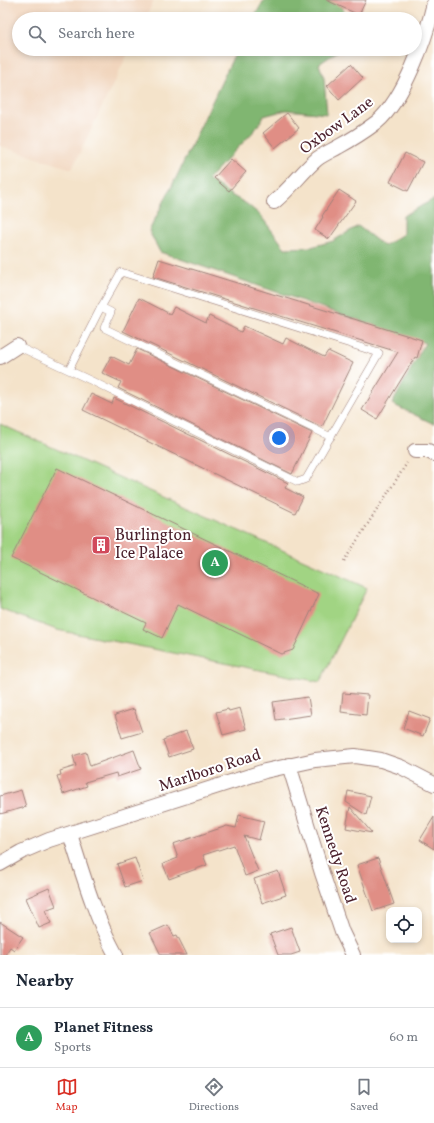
<!DOCTYPE html>
<html lang="en">
<head>
<meta charset="utf-8">
<style>
  :root { --surface:#fff; --page:#f6f6f7; --text:#1f2937; --muted:#747a83; --line:#e0e1e3; --accent:#d93025 }
  body { margin:0; font-family:Vollkorn,serif; background:var(--page); color:var(--text) }
  .controls { position:absolute; right:12px; bottom:12px; display:grid; overflow:hidden; border-radius:8px; box-shadow:0 2px 6px #0003 }
  .controls button { width:36px; height:36px; display:grid; place-items:center; padding:0; border:0; border-bottom:1px solid var(--line); background:var(--surface); color:var(--text); font:20px sans-serif }
  .you { position:absolute; left:279px; top:438px; width:14px; height:14px; margin:-10px; border:3px solid #fff; border-radius:50%; background:#1a73e8; box-shadow:0 0 0 6px #1a73e833 }
  .badge { display:grid; place-items:center; width:26px; height:26px; border-radius:50%; background:var(--accent); color:#fff; font-size:13px; font-weight:700 }
  .pin { position:absolute; translate:-50% -50%; border:2px solid #fff; box-shadow:0 1px 4px #0006 }
  .list { margin:0; padding:0; list-style:none }
  h2 { display:flex; justify-content:space-between; align-items:center; height:52px; margin:0; padding:0 16px; font-size:17px }
  h2 small { font-size:13px; font-weight:400; color:var(--muted) }
  .list li { display:grid; grid-template-columns:26px 1fr auto; gap:12px; align-items:center; box-sizing:border-box; height:60px; padding:0 16px; border-top:1px solid var(--line) }
  .list b { display:block; font-size:15px; white-space:nowrap }
  .list p { margin:0; font-size:13px; white-space:nowrap; color:var(--muted) }
  .list em { font-size:13px; font-style:normal; color:var(--muted) }
  .icon { flex:none; width:22px; height:22px; fill:none; stroke:currentColor; stroke-width:2; stroke-linecap:round; stroke-linejoin:round }
  .map { position:relative; flex:none; width:434px; height:955px; overflow:hidden }
  .search { position:absolute; background:var(--surface); box-shadow:0 2px 6px #0003; left:12px; right:12px; top:12px; height:44px; display:flex; align-items:center; gap:10px; box-sizing:border-box; padding:0 14px; border-radius:22px; color:var(--muted); font-size:15px }
  .sheet { height:112px; background:var(--surface) }
  nav { display:flex; justify-content:space-around; align-items:center; box-sizing:border-box; height:56px; border-top:1px solid var(--line); background:var(--surface); font-size:11px; color:var(--muted) }
  nav a { display:grid; justify-items:center; gap:2px }
  nav .on { color:var(--accent) }
  .map>svg:first-child { display:block }
  .built { fill:#f1d5bd }
  .green { fill:#a1d483; stroke:#767a57 }
  .forest { fill:#80b671; stroke:#656a4e }
  .building { fill:#e08e85 }
  .lines { fill:none; stroke-linecap:round; stroke-linejoin:round }
  .service-casing { stroke:#9f817a; stroke-width:8 }
  .minor-casing { stroke:#9f817a; stroke-width:16 }
  .path { stroke:#9f817a; stroke-width:2.5; stroke-dasharray:1 3; stroke-linecap:butt }
  .service { stroke:#fff; stroke-width:7 }
  .minor { stroke:#fff; stroke-width:14 }
  .labels { text-anchor:middle; dominant-baseline:central; stroke-width:4; stroke-linejoin:round; paint-order:stroke }
  .street-label { font-size:16px; fill:#4a1f2b; stroke:#fff }
  .poi-label { font-size:16px; fill:#4a1f2b; stroke:#fff; text-anchor:start }
</style>
</head>
<body>
<div class="map">
<svg width="434" height="955" viewBox="0 0 434 955">
  <rect width="100%" height="100%" fill="#fff"/>
  <filter id="ink" filterUnits="userSpaceOnUse"><feTurbulence type="fractalNoise" baseFrequency=".025" numOctaves="2"/><feDisplacementMap in="SourceGraphic" scale="8" xChannelSelector="R" yChannelSelector="G"/><feConvolveMatrix kernelMatrix="1 2 1 2 8 2 1 2 1" color-interpolation-filters="sRGB"/></filter>
  <filter id="wash" filterUnits="userSpaceOnUse"><feTurbulence type="fractalNoise" baseFrequency=".012" numOctaves="4" result="noise"/><feDisplacementMap in="SourceGraphic" scale="16" xChannelSelector="R" yChannelSelector="G"/><feGaussianBlur stdDeviation="0.9" result="paint"/><feColorMatrix in="noise" values="0 0 0 0 0 0 0 0 0 0 0 0 0 0 0 0 0 1.4 0 .05"/><feComposite in="paint" operator="in"/></filter>
  <g filter="url(#wash)">
    <rect width="100%" height="100%" fill="#f4e3ca"/>
    <!-- built -->
    <polygon class="built" points="0,0 154,0 145,19 19,19 19,49 130,49 72,169 0,146"/>
    <!-- green -->
    <polygon class="green" points="0,424 367,588 320,682 57,630 0,609"/>
    <!-- forest -->
    <g class="forest">
      <polygon points="264,0 342,0 340,4 347,19 253,19"/>
      <polygon points="237,49 341,49 319,64 324,78 327,114 286,110 264,116 255,130 208,179 231,195 247,204 260,215 285,248 311,247 333,241 358,226 384,246 403,234 403,216 434,199 434,424 392,404 425,343 160,252 149,231 176,178"/>
    </g>
    <g id="blocks">
      <!-- building -->
      <g class="building">
        <polygon points="326,0 366,0 359,15"/>
        <polygon points="351,64 363,78 339,100 327,86"/>
        <polygon points="287,113 299,128 275,148 263,133"/>
        <polygon points="405,153 423,162 408,191 390,182"/>
        <polygon points="231,159 246,172 229,191 214,178"/>
        <polygon points="339,190 356,201 329,239 315,230 323,217 322,216"/>
        <polygon points="159,259 422,340 417,358 415,357 377,419 362,410 398,352 153,277"/>
        <polygon points="139,298 170,314 174,307 206,323 209,316 241,332 244,326 283,344 286,338 324,357 328,351 353,363 322,427 123,331"/>
        <polygon points="137,349 312,433 292,474 118,388 121,382 102,373 111,356 129,365"/>
        <polygon points="91,394 112,404 114,398 288,483 285,488 303,497 295,513 83,410"/>
        <polygon points="57,468 319,594 293,650 281,654 178,604 162,638 143,629 146,623 11,558"/>
        <polygon points="343,693 368,695 366,715 341,712"/>
        <polygon points="308,697 311,715 276,720 273,702"/>
        <polygon points="240,708 246,729 223,735 216,712 228,709 229,711"/>
        <polygon points="134,709 142,732 122,738 115,715"/>
        <polygon points="409,711 430,719 423,736 403,728"/>
        <polygon points="186,731 193,749 169,757 163,740"/>
        <polygon points="134,750 141,769 117,777 116,773 85,782 87,786 63,794 57,776 61,775 60,771 76,766 73,756 86,752 90,766"/>
        <polygon points="21,790 26,807 0,814 0,796"/>
        <polygon points="348,791 371,796 366,815 346,802"/>
        <polygon points="350,807 372,833 346,828"/>
        <polygon points="239,815 264,821 259,840 244,836 258,871 245,876 234,845 203,855 207,865 169,879 163,864 178,858 173,844 227,826 236,828"/>
        <polygon points="434,817 434,849 420,840"/>
        <polygon points="135,858 143,881 125,887 117,864"/>
        <polygon points="378,858 394,904 373,911 357,865"/>
        <polygon points="278,871 286,895 262,903 254,879"/>
        <polygon points="49,888 56,906 45,910 51,923 39,928 26,898"/>
        <polygon points="0,922 23,937 14,950 10,947 5,955 0,955"/>
        <polygon points="168,925 174,936 177,935 187,955 161,955 150,933"/>
        <polygon points="291,927 300,952 291,955 278,955 270,934"/>
      </g>
    </g>
  </g>
  <g filter="url(#ink)">
    <use href="#blocks" fill-opacity="0" stroke="#9f817a" stroke-width="1"/>
    <g class="lines">
      <defs>
        <g id="service">
          <polyline points="101,307 111,312 104,328 331,437"/>
          <polyline points="17,346 92,381 298,482 306,479 379,353 121,272 99,311 69,370"/>
        </g>
        <g id="minor">
          <path d="M274,202C290,189 302,172 317,159C324,154 331,151 338,147C351,140 365,131 377,122C404,99 426,38 434,3"/>
          <polyline points="0,357 17,346"/>
          <polyline points="415,451 428,451 434,454"/>
          <polyline points="289,765 322,873 342,932 353,955"/>
          <path d="M70,834C83,875 95,917 116,955"/>
          <polyline points="0,864 21,852 49,840 265,771 315,760 355,756 381,760 401,767 434,784"/>
        </g>
      </defs>
      <!-- service casing -->
      <use href="#service" class="service-casing"/>
      <!-- minor casing -->
      <use href="#minor" class="minor-casing"/>
      <!-- path -->
      <polyline class="path" points="344,561 407,463"/>
      <!-- service -->
      <use href="#service" class="service"/>
      <!-- minor -->
      <use href="#minor" class="minor"/>
    </g>
  </g>
  <!-- icons -->
  <defs>
    <symbol id="building-square" viewBox="-11 -11 22 22"><rect x="-9" y="-9" width="18" height="18" rx="4" fill="#d1495b" stroke="#fff"/><path d="M-4-6H4V6H1V3H-1V6H-4ZM-2.5-4.3h1.7v1.8h-1.7ZM.8-4.3h1.7v1.8H.8ZM-2.5-1h1.7V.8h-1.7ZM.8-1h1.7V.8H.8Z" fill="#fff"/></symbol>
  </defs>
  <g fill-rule="evenodd">
    <use href="#building-square" x="90" y="534" width="22" height="22"/>
  </g>
  <g class="labels">
    <!-- street labels -->
    <g class="street-label">
      <text transform="translate(337 126) rotate(-36)">Oxbow Lane</text>
      <text transform="translate(210 771) rotate(-18)">Marlboro Road</text>
      <text transform="translate(335 855) rotate(72)">Kennedy Road</text>
    </g>
    <!-- poi labels -->
    <g class="poi-label">
      <text x="115" y="536">Burlington<tspan x="115" dy="18">Ice Palace</tspan></text>
    </g>
  </g>
</svg>
<div class="controls">
<button><svg class="icon" aria-label="locate" viewBox="0 0 24 24"><circle cx="12" cy="12" r="6"/><path d="M12 2v4M12 18v4M2 12h4M18 12h4"/></svg></button>
</div>
<div class="you"></div>
<div class="pin badge" style="left:215px;top:563px;background:#2e9e5b">A</div>
<div class="search"><svg class="icon" aria-label="search" viewBox="0 0 24 24"><circle cx="10" cy="10" r="6"/><path d="M15 15l6 6"/></svg>Search here</div>
</div>
<section class="sheet">
<h2>Nearby<small></small></h2>
<ul class="list">
<li><span class="badge" style="background:#2e9e5b">A</span><div><b>Planet Fitness</b><p>Sports</p></div><em>60 m</em></li>
</ul>
</section>
<nav>
<a class="on"><svg class="icon" aria-label="map" viewBox="0 0 24 24"><path d="M3 6l6-2 6 2 6-2v14l-6 2-6-2-6 2zM9 4v14M15 6v14"/></svg>Map</a>
<a><svg class="icon" aria-label="directions" viewBox="0 0 24 24"><path d="M12 3l9 9-9 9-9-9zM9 14v-3h6M13 9l2 2-2 2"/></svg>Directions</a>
<a><svg class="icon" aria-label="saved" viewBox="0 0 24 24"><path d="M7 4h10v16l-5-4-5 4z"/></svg>Saved</a>
</nav>
</body>
</html>
